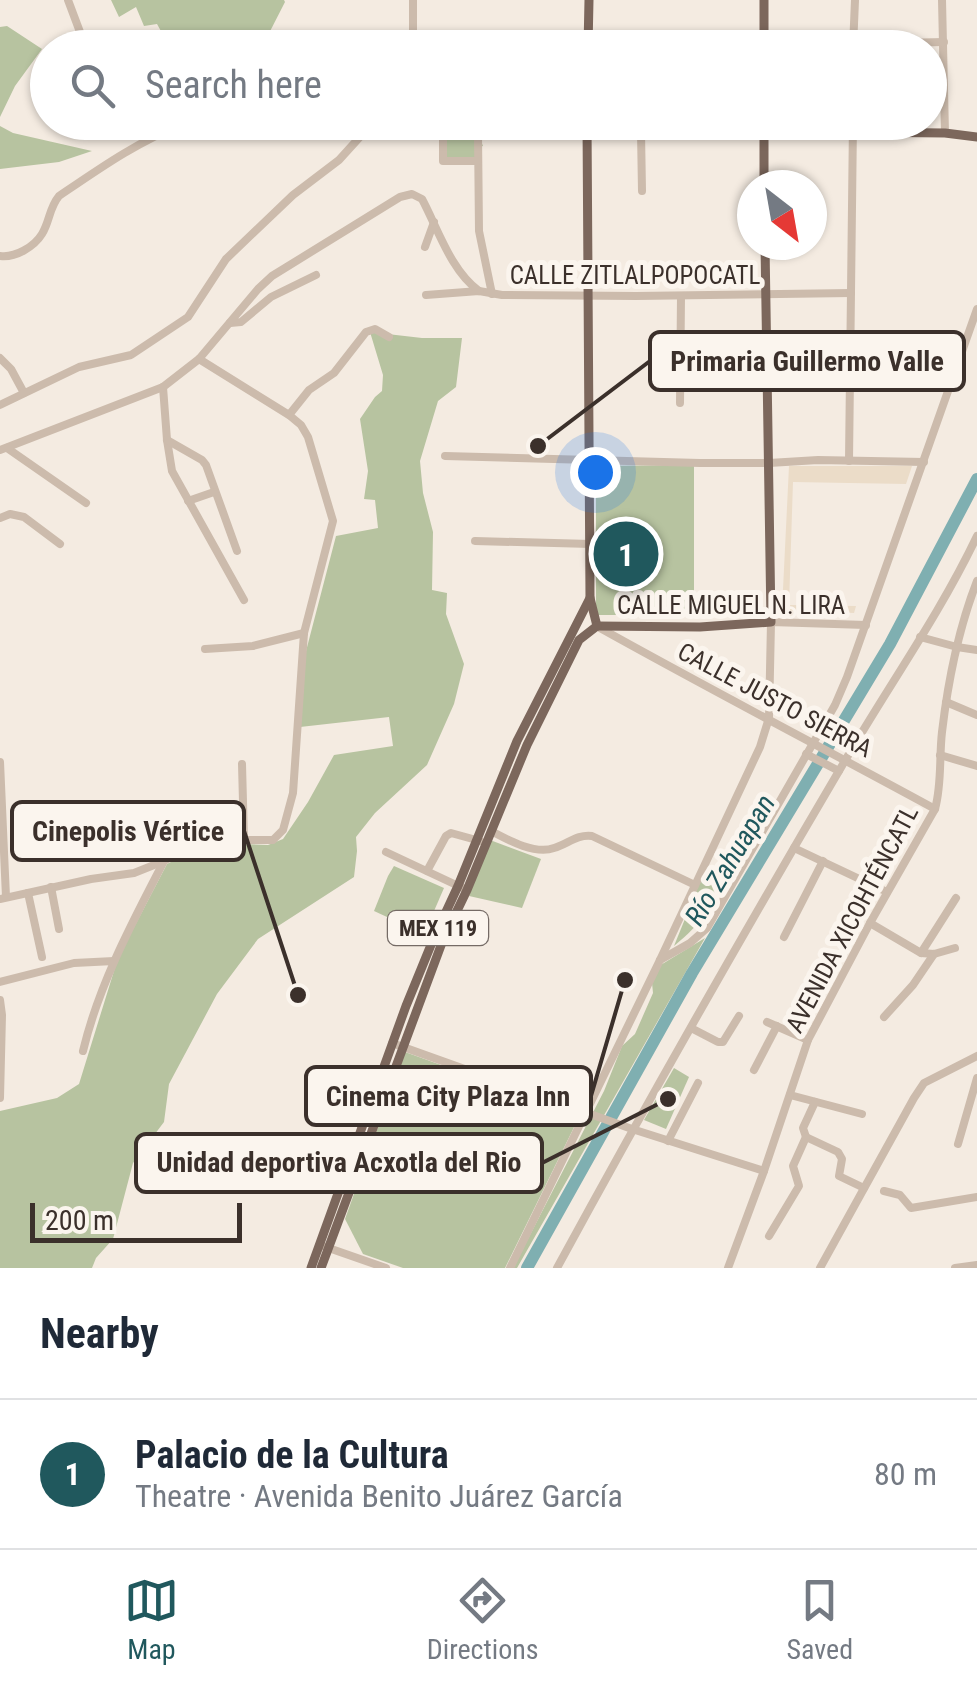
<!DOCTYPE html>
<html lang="en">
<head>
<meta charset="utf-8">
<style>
  :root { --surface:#fff; --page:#f6f6f7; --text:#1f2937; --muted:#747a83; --line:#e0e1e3; --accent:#20585d }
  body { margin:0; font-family:"Roboto Condensed",sans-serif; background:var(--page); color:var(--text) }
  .compass { position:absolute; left:737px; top:170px; width:90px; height:90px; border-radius:50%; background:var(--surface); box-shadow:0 2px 8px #0004; rotate:149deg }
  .scale { position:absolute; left:30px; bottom:25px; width:212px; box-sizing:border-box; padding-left:10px; border:5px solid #3b302b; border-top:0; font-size:28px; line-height:35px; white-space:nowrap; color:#3b302b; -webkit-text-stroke:8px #fbf5ee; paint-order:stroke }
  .you { position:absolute; left:595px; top:472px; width:35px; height:35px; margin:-25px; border:8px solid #fff; border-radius:50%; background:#1a73e8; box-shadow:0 0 0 15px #1a73e833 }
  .badge { display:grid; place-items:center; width:65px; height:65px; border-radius:50%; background:var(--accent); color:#fff; font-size:32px; font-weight:700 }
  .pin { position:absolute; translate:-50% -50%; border:5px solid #fff; box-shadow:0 2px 10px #0006 }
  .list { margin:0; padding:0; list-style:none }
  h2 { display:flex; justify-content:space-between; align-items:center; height:130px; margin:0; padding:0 40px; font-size:42px }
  h2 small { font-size:32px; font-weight:400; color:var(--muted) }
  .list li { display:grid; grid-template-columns:65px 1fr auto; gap:30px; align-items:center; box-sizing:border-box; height:150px; padding:0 40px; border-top:2px solid var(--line) }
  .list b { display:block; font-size:38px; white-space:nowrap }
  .list p { margin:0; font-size:32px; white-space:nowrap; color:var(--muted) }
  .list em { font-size:32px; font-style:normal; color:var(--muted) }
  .icon { flex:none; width:55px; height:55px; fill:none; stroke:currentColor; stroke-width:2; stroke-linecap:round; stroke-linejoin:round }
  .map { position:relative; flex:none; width:977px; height:1268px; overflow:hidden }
  .search { position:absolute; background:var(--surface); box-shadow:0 2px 8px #0004; left:30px; right:30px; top:30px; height:110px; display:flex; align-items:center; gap:25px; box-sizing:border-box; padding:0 35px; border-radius:55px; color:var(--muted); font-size:38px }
  .sheet { height:280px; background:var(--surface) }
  nav { display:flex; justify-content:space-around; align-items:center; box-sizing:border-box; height:140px; border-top:2px solid var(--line); background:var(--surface); font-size:28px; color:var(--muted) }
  nav a { display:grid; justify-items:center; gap:5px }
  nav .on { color:var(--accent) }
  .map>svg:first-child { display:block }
  .green { fill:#b7c3a0 }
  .plaza { fill:#ebdcc8 }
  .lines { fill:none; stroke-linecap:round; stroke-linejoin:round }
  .river { stroke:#7fafb1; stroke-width:12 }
  .minor { stroke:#ccbbac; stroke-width:8 }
  .major { stroke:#7c675c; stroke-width:9 }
  .labels { text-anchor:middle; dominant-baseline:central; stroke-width:10; stroke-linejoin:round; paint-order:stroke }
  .shield { fill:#fbf5ee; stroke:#756b66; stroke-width:2.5 }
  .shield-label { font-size:22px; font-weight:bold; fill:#3b302b }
  .street-label { font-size:25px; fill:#3b302b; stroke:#fbf5ee }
  .water-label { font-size:28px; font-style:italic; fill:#20585d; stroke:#fbf5ee }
  .leader { fill:none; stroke:#3b302b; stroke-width:4 }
  .callout-dot { fill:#3b302b; stroke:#fbf5ee; stroke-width:4 }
  .callout { fill:#fbf5ee; stroke:#3b302b; stroke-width:4 }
  .callout-label { font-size:28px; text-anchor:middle; font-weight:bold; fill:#3b302b }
</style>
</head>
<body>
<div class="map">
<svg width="977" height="1268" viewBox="0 0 977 1268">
  <rect width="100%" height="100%" fill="#f4ebe1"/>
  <!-- green -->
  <g class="green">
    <polygon points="111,0 284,0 285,2 262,47 166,48 167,42 157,24 144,26 136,7 119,17"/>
    <polygon points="7,26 42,49 15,86 0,117 0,27"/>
    <polygon points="0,126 13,133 92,151 59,162 0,169"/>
    <polygon points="478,134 483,146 478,147 478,161 443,161 443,135"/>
    <polygon points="370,332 422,338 462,338 456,387 438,401 420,461 423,493 433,532 432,590 447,593 446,614 464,664 454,704 427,765 375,813 356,837 357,851 354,877 258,939 217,994 169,1084 164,1122 133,1163 113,1239 96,1258 92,1268 0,1268 0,1111 57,1098 79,1084 118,958 167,864 208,843 268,845 283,839 308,802 334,755 393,746 389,717 300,727 305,655 336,536 378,528 375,500 364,499 368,471 360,419 375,397 382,391 383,375"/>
    <polygon points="694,465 694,615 596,615 596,466"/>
    <polygon points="490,840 541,859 522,908 469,896"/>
    <polygon points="394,866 444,888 424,934 374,911 388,876"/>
    <path d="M706,867L726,876C710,909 703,922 674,946Z"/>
    <polygon points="705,938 517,1268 513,1268 604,1091 622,1046 635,1034 653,993 652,983 659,966"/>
    <polygon points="405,1052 580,1115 505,1268 403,1268 363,1254 345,1219"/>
    <polygon points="674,1068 689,1077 666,1129 644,1120"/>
  </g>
  <!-- plaza -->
  <polygon class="plaza" points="789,466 912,466 906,484 793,482 789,605 856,606 854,613 782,610"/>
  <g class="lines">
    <!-- river -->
    <polyline class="river" points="527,1268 692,973 890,644 977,479"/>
    <!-- minor -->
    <g class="minor">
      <polyline points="68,0 86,48"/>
      <polyline points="942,0 945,133"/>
      <polyline points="854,44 944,42"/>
      <polyline points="413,48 413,0"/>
      <polyline points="853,48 855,0"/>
      <polyline points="212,122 319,125 443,135 586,133"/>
      <polyline points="641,132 642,191"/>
      <polyline points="478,134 479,231 492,294"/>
      <polyline points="443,135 443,161 478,161"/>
      <polyline points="425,247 434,222"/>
      <path d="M0,256C15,258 34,247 42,234C50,221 49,208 59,196C103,166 137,142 187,122"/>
      <polyline points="426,295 479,291 502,295 636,296 851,293"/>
      <polyline points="230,323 241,322 271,297 316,275"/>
      <polyline points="0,358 11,369 24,393"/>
      <polyline points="163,387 167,440 172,471 244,600"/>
      <polyline points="680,403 681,296"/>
      <polyline points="0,405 79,367 131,355 188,317 226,259 293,195 339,160 368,128"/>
      <polyline points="289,415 309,390 334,373 366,332 375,329 389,337"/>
      <polyline points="167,440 202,460 206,465 237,551"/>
      <polyline points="7,448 86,503"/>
      <path d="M0,450L163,387L199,359L258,289L272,276L400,197L412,194L422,199C438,229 451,271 479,291"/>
      <polyline points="445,456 700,463 769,463 818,460 924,462"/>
      <polyline points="849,461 853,122"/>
      <polyline points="188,501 214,492"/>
      <polyline points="0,518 10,514 24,517 60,544"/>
      <polyline points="475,541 591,544"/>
      <path d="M600,628C711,690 823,748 935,809"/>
      <polyline points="920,637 957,647 977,650"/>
      <polyline points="205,649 253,646 304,633"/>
      <polyline points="946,702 977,715"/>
      <polyline points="806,754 839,771"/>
      <polyline points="940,755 977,766"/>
      <polyline points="0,762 6,897"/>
      <polyline points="242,764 244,840"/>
      <path d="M491,831C508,840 535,855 554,848C568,844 577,834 592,836L695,885"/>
      <polyline points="794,848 887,892"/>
      <polyline points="386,852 467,890"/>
      <polyline points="427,871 446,836 451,833 480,841"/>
      <polyline points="51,887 59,929"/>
      <polyline points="28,893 42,957"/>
      <polyline points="0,899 91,879 134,873 164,861 189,846 210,840 273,840 283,830 293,793 304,633 333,521 308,437 301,425 289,415 199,359"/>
      <polyline points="870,923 921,953 934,954 955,948"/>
      <polyline points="784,937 823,861"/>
      <polyline points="921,953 956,898"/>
      <polyline points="660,960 690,943 707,928 835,705 847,677 977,309"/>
      <polyline points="0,982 74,963 114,961"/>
      <polyline points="0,1000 2,1015 0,1098"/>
      <polyline points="884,1017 913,985 934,954"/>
      <polyline points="767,1022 808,1040"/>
      <polyline points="691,1028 718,1042 723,1042 739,1016"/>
      <polyline points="392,1043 632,1129 764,1171"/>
      <path d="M83,1051C99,984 132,923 163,863"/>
      <polyline points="754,1070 777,1026"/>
      <polyline points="790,1095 862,1114"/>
      <polyline points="815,1102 803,1128 806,1137 838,1152 842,1159 839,1176 864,1188"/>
      <polyline points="668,1141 698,1083"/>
      <polyline points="958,1144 977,1078"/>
      <polyline points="884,1191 900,1195 911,1208 977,1197"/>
      <polyline points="769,1236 799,1186 793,1166 806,1137"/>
      <polyline points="320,1245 386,1268"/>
      <polyline points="510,1268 660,960 760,747 769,718 771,622 866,625"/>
      <path d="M557,1268C650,1097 747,927 846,759C889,685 940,614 977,536"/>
      <path d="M728,1268L764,1171L808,1040L870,923L935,809C942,784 939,758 942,732C948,681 958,630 977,581"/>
      <polyline points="820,1268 914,1098 924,1083 977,1056"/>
      <polyline points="955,1268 977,1265"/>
    </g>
    <!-- major -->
    <g class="major">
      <polyline points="588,48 589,0"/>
      <polyline points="764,48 764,0"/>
      <polyline points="587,122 590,598 597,626"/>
      <polyline points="764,122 764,185"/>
      <polyline points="586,133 685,130 945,133 977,137"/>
      <polyline points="597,626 700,627 771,622 765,245"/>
      <polyline points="311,1268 406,1006 433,940 458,886 517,741 590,598"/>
      <polyline points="321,1268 443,940 467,890 527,745 579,640 597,626"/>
    </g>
  </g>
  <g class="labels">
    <!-- shield labels -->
    <rect class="shield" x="388" y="911" width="100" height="34" rx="8"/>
    <g class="shield-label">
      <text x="438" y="928">MEX 119</text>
    </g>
    <!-- street labels -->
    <g class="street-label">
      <text x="635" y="275">CALLE ZITLALPOPOCATL</text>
      <text x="731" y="605">CALLE MIGUEL N. LIRA</text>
      <text transform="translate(775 700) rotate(28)">CALLE JUSTO SIERRA</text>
      <text transform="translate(852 919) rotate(-62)">AVENIDA XICOHTÉNCATL</text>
    </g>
    <!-- water labels -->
    <g class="water-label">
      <text transform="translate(730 860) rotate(-59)">Río Zahuapan</text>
    </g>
  </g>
  <!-- callouts -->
  <path class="leader" d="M538 446L650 361M298 995L244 831M625 980L591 1096M668 1099L542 1163"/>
  <g class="callout-dot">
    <circle cx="538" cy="446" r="10"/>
    <circle cx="298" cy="995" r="10"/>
    <circle cx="625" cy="980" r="10"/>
    <circle cx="668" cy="1099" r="10"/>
  </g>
  <g class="callout">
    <rect x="650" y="332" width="314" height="58" rx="10"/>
    <rect x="12" y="802" width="232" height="58" rx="10"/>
    <rect x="306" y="1067" width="285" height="58" rx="10"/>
    <rect x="136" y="1134" width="406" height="58" rx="10"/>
  </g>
  <g class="callout-label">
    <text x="807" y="371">Primaria Guillermo Valle</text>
    <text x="128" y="841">Cinepolis Vértice</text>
    <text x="448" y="1106">Cinema City Plaza Inn</text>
    <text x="339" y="1172">Unidad deportiva Acxotla del Rio</text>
  </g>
</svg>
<svg class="compass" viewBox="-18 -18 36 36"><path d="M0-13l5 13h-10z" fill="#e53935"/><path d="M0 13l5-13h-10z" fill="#747a83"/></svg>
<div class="scale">200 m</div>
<div class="you"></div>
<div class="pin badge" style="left:626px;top:554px">1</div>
<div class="search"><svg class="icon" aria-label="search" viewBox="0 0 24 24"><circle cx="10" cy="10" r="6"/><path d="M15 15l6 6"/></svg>Search here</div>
</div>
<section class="sheet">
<h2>Nearby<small></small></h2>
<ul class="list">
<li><span class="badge">1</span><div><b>Palacio de la Cultura</b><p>Theatre · Avenida Benito Juárez García</p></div><em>80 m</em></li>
</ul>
</section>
<nav>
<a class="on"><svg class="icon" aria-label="map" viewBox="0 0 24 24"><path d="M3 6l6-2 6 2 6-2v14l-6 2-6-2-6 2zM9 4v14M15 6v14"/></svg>Map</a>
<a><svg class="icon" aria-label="directions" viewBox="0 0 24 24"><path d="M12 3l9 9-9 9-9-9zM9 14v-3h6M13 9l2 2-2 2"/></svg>Directions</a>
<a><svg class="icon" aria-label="saved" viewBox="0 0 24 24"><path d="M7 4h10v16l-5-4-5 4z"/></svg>Saved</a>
</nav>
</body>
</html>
